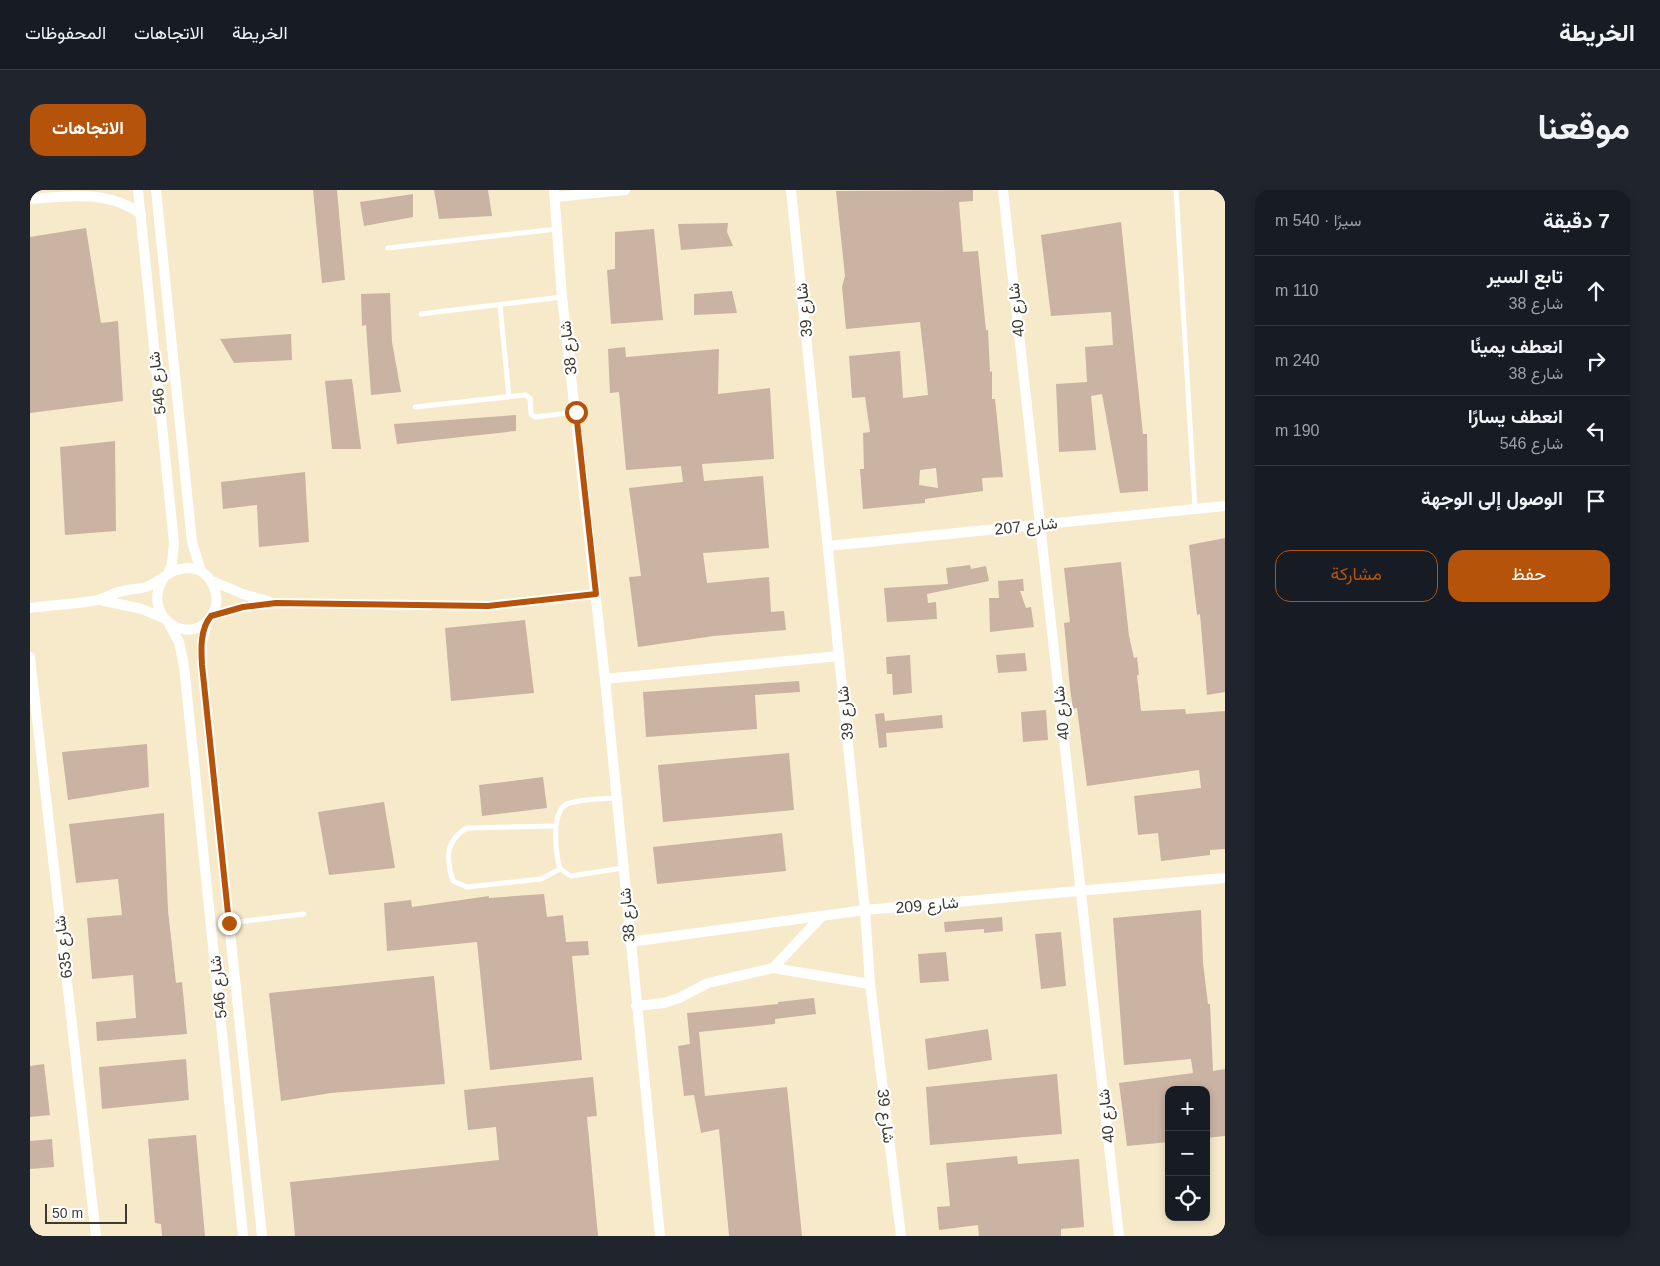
<!DOCTYPE html>
<html lang="ar">
<head>
<meta charset="utf-8">
<style>
  :root { --surface:#171b24; --page:#20242c; --text:#f1f3f6; --muted:#9ea1a6; --line:#363941; --accent:#b45309 }
  body { margin:0; font-family:Helvetica,Vazirmatn,sans-serif; background:var(--page); color:var(--text); direction:rtl }
  .controls { position:absolute; right:15px; bottom:15px; display:grid; overflow:hidden; border-radius:10px; box-shadow:0 2px 8px #0003 }
  .controls button { width:45px; height:45px; display:grid; place-items:center; padding:0; border:0; border-bottom:1px solid var(--line); background:var(--surface); color:var(--text); font:25px sans-serif }
  .scale { position:absolute; left:15px; bottom:12px; width:82px; box-sizing:border-box; padding-left:5px; border:2px solid #3e3a31; border-top:0; font-size:14px; line-height:18px; white-space:nowrap; color:#3e3a31; -webkit-text-stroke:4px #fff; paint-order:stroke }
  .stop { position:absolute; width:15px; height:15px; margin:-11px; border:4px solid #b45309; border-radius:50%; background:#fff }
  .stop.end { background:#b45309; border-color:#fff; box-shadow:0 1px 5px #0008 }
  .list { margin:0; padding:0; list-style:none }
  h2 { display:flex; justify-content:space-between; align-items:center; height:65px; margin:0; padding:0 20px; font-size:21px }
  h2 small { font-size:16px; font-weight:400; color:var(--muted) }
  .list li { display:grid; grid-template-columns:32px 1fr auto; gap:15px; align-items:center; box-sizing:border-box; height:70px; padding:0 20px; border-top:1px solid var(--line) }
  .list b { display:block; font-size:19px; white-space:nowrap }
  .list p { margin:0; font-size:16px; white-space:nowrap; color:var(--muted) }
  .list em { font-size:16px; font-style:normal; color:var(--muted) }
  .actions { display:flex; gap:10px; padding:15px 20px }
  .actions a { flex:1; padding:11px 0; border:1px solid var(--accent); border-radius:15px; text-align:center; font-size:18px; color:var(--accent) }
  .actions .main { background:var(--accent); color:#fff }
  .icon { flex:none; width:28px; height:28px; fill:none; stroke:currentColor; stroke-width:2; stroke-linecap:round; stroke-linejoin:round }
  .map { position:relative; flex:none; width:1195px; height:1046px; overflow:hidden; direction:ltr; border-radius:15px }
  header { display:flex; align-items:center; gap:30px; box-sizing:border-box; height:70px; padding:0 25px; background:var(--surface); border-bottom:1px solid var(--line) }
  header strong { font-size:24px }
  nav { display:flex; gap:28px; margin-inline-start:auto; font-size:18px }
  .intro { display:flex; align-items:center; justify-content:space-between; box-sizing:border-box; height:120px; padding:0 30px }
  h1 { margin:0; font-size:35px }
  .button { padding:12px 22px; border-radius:15px; background:var(--accent); color:#fff; font-size:18px; font-weight:700 }
  main { display:flex; gap:30px; padding:0 30px }
  aside { flex:1; background:var(--surface); border-radius:15px; box-shadow:0 2px 8px #0003 }
  .map>svg:first-child { display:block }
  .built { fill:#f6eaca; fill-rule:evenodd }
  .building { fill:#cab3a3; fill-rule:evenodd }
  .lines { fill:none; stroke-linecap:round; stroke-linejoin:round }
  .service { stroke:#fff; stroke-width:5 }
  .minor { stroke:#fff; stroke-width:10 }
  .route { stroke:#b45309; stroke-width:6 }
  .labels { text-anchor:middle; dominant-baseline:central; stroke-width:4.5; stroke-linejoin:round; paint-order:stroke }
  .street-label { font-size:16px; fill:#3e3a31; stroke:#fff }
</style>
</head>
<body>
<header>
<strong>الخريطة</strong>
<nav><a>الخريطة</a><a>الاتجاهات</a><a>المحفوظات</a></nav>
</header>
<div class="intro"><h1>موقعنا</h1><a class="button">الاتجاهات</a></div>
<main>
<aside>
<h2>7 دقيقة<small>سيرًا · 540 m</small></h2>
<ul class="list">
<li><svg class="icon" aria-label="ahead" viewBox="0 0 24 24"><path d="M12 20V5M6 11l6-6 6 6"/></svg><div><b>تابع السير</b><p>شارع 38</p></div><em>110 m</em></li>
<li><svg class="icon" aria-label="right" viewBox="0 0 24 24"><path d="M7 20v-9h11M14 6l5 5-5 5"/></svg><div><b>انعطف يمينًا</b><p>شارع 38</p></div><em>240 m</em></li>
<li><svg class="icon" aria-label="left" viewBox="0 0 24 24"><path d="M17 20v-9H6M10 6l-5 5 5 5"/></svg><div><b>انعطف يسارًا</b><p>شارع 546</p></div><em>190 m</em></li>
<li><svg class="icon" aria-label="arrive" viewBox="0 0 24 24"><path d="M6 21V4h12l-3 4 3 4H6"/></svg><div><b>الوصول إلى الوجهة</b></div></li>
</ul>
<div class="actions"><a class="main">حفظ</a><a>مشاركة</a></div>
</aside>
<div class="map">
<svg width="1195" height="1046" viewBox="0 0 1195 1046">
  <rect width="100%" height="100%" fill="#fef5dc"/>
  <!-- built -->
  <path class="built" d="M0,0H1195V1046H0ZM1139,900H1176V1027H1139Z"/>
  <!-- building -->
  <g class="building">
    <polygon points="283,0 307,0 315,90 292,93"/>
    <polygon points="404,0 458,0 462,26 409,29"/>
    <path d="M943,0V11L929,12L933,62L948,61L956,140H958L960,182L962,181V209H965L973,287L952,288L953,301L895,309V313L833,319L830,279H834L833,243L840,242L835,207L822,208L819,166L870,161L873,208L898,205L896,184L890,132L816,139L812,97L815,86L806,1ZM906,278L908,298L889,295L890,280Z"/>
    <polygon points="383,4 383,27 334,36 330,12"/>
    <polygon points="1091,32 1113,244 1117,244 1118,301 1090,303 1072,204 1061,206 1066,260 1029,262 1026,194 1057,192 1055,157 1083,155 1081,122 1021,126 1011,45"/>
    <polygon points="698,33 697,42 703,56 651,60 648,34"/>
    <polygon points="56,38 71,133 88,131 93,211 0,223 0,47"/>
    <polygon points="624,39 633,130 581,134 577,80 585,79 585,42"/>
    <polygon points="702,101 707,123 664,125 664,104"/>
    <polygon points="360,103 362,152 371,202 341,205 336,135 332,136 331,104"/>
    <polygon points="261,144 262,170 204,173 190,149"/>
    <polygon points="595,157 596,167 689,159 688,204 740,198 744,269 672,274 674,291 733,286 739,358 673,363 677,393 739,387 741,422 754,421 756,440 684,446 608,457 599,387 611,386 599,298 653,292 651,276 596,280 589,202 580,203 578,159"/>
    <polygon points="322,189 331,259 302,259 295,191"/>
    <polygon points="486,225 486,241 367,254 364,234"/>
    <polygon points="85,251 86,341 35,345 30,257"/>
    <polygon points="275,282 279,352 229,357 227,315 193,319 191,292"/>
    <polygon points="1195,348 1195,502 1177,505 1170,424 1167,425 1159,355"/>
    <polygon points="1091,372 1099,446 1104,468 1107,467 1109,485 1107,485 1111,521 1155,519 1156,524 1195,521 1195,659 1180,660 1180,665 1131,671 1128,643 1108,645 1104,606 1171,598 1169,580 1057,596 1047,518 1043,519 1040,498 1034,433 1040,432 1034,378"/>
    <polygon points="940,375 941,379 956,376 959,391 897,404 898,413 906,412 907,429 857,432 854,398 918,394 916,378"/>
    <polygon points="993,389 994,401 990,401 996,418 1001,417 1004,437 960,442 959,408 969,408 968,391"/>
    <polygon points="495,430 504,503 421,511 415,438"/>
    <polygon points="995,463 997,481 968,483 966,465"/>
    <polygon points="880,465 882,503 863,505 862,484 857,484 856,467"/>
    <polygon points="769,491 770,502 725,505 727,539 616,547 613,502"/>
    <polygon points="1016,520 1018,550 993,552 991,522"/>
    <polygon points="854,523 855,531 912,525 913,538 856,543 857,557 849,558 845,524"/>
    <polygon points="117,554 119,597 38,610 32,562"/>
    <polygon points="759,563 764,620 633,632 628,575"/>
    <polygon points="513,587 517,618 452,626 449,595"/>
    <polygon points="354,612 365,678 299,685 288,622"/>
    <polygon points="134,623 138,720 146,793 152,792 157,844 67,851 66,832 106,828 103,785 62,789 57,728 92,725 88,689 46,693 39,634"/>
    <polygon points="752,643 756,681 627,694 623,657"/>
    <polygon points="514,704 517,727 533,725 536,752 558,751 559,765 542,766 552,870 460,880 447,752 357,761 354,713 381,710 382,717 459,706 459,708"/>
    <polygon points="1171,720 1173,773 1178,814 1180,814 1183,881 1195,879 1195,946 1176,948 1176,900 1139,900 1139,952 1097,956 1089,893 1163,883 1161,869 1094,875 1083,728"/>
    <polygon points="972,727 973,741 954,743 954,739 915,742 914,732"/>
    <polygon points="1031,742 1036,796 1011,799 1005,744"/>
    <polygon points="916,762 919,791 890,793 888,764"/>
    <polygon points="404,786 415,894 301,903 251,911 239,803"/>
    <polygon points="784,808 786,824 745,829 745,834 669,842 675,906 757,897 772,1046 699,1046 689,939 671,943 664,905 654,906 648,856 660,854 657,823 748,814 748,812"/>
    <polygon points="958,839 962,870 898,880 895,849"/>
    <polygon points="156,869 159,910 72,919 69,877"/>
    <polygon points="14,874 20,925 0,927 0,876"/>
    <polygon points="1027,884 1032,944 900,955 896,897"/>
    <polygon points="563,887 567,926 557,927 568,1046 265,1046 260,992 469,970 466,937 438,940 434,900"/>
    <polygon points="166,945 175,1046 132,1046 131,1034 125,1033 118,949"/>
    <polygon points="22,949 24,977 0,979 0,951"/>
    <polygon points="987,966 988,974 1049,969 1054,1037 1031,1039 1031,1046 949,1046 948,1035 909,1040 907,1017 920,1016 916,973"/>
  </g>
  <g class="lines">
    <!-- service -->
    <g class="service">
      <polyline points="1146,0 1165,318"/>
      <polyline points="358,58 527,39"/>
      <polyline points="470,115 479,207"/>
      <polyline points="391,124 532,107"/>
      <polyline points="385,217 495,205 500,208 501,224 505,227 545,222"/>
      <path d="M586,608C574,609 545,609 535,615C521,625 526,665 530,679L541,686L593,678"/>
      <path d="M526,636L437,638C415,650 416,669 423,691L437,697L511,689L530,679"/>
      <polyline points="200,733 274,724"/>
    </g>
    <!-- minor -->
    <g class="minor">
      <polyline points="108,0 144,353 142,374 138,384"/>
      <polyline points="126,0 162,352 171,381"/>
      <polyline points="524,0 532,107 575,489 630,1046"/>
      <polyline points="761,0 835,720 840,794 871,1046"/>
      <polyline points="973,0 1089,1046"/>
      <polyline points="525,7 595,0"/>
      <path d="M0,9C41,6 78,0 111,24"/>
      <polyline points="798,356 1195,316"/>
      <polyline points="182,391 213,404 238,411"/>
      <polyline points="70,410 112,419 133,428"/>
      <path d="M0,418C22,415 46,414 68,410C77,408 84,402 93,401C101,399 109,399 116,397C131,392 141,378 157,378C180,378 194,405 182,425C162,459 110,428 133,389"/>
      <polyline points="181,426 213,417 246,413 458,416 566,404"/>
      <polyline points="178,430 172,452 172,475 232,1046"/>
      <polyline points="138,432 149,452 154,476 213,1046"/>
      <polyline points="0,467 66,1046"/>
      <polyline points="575,489 809,466"/>
      <polyline points="600,752 835,720 1195,688"/>
      <polyline points="743,778 792,726"/>
      <polyline points="606,816 634,813 649,808 678,793 743,778 840,794"/>
    </g>
  </g>
  <g class="lines">
    <!-- route -->
    <path class="route" d="M199,733L172,475C171,459 170,439 181,426L213,417L246,413L458,416L566,404L546,222"/>
  </g>
  <g class="labels">
    <!-- street labels -->
    <g class="street-label">
      <text transform="translate(774 120) rotate(-96)">شارع 39</text>
      <text transform="translate(986 120) rotate(-96)">شارع 40</text>
      <text transform="translate(538 158) rotate(-97)">شارع 38</text>
      <text transform="translate(127 193) rotate(-96)">شارع 546</text>
      <text transform="translate(996 336) rotate(-6)">شارع 207</text>
      <text transform="translate(815 523) rotate(-96)">شارع 39</text>
      <text transform="translate(1031 523) rotate(-96)">شارع 40</text>
      <text transform="translate(897 715) rotate(-5)">شارع 209</text>
      <text transform="translate(597 725) rotate(-95)">شارع 38</text>
      <text transform="translate(33 757) rotate(-97)">شارع 635</text>
      <text transform="translate(188 797) rotate(-96)">شارع 546</text>
      <text transform="translate(856 926) rotate(83)">شارع 39</text>
      <text transform="translate(1076 926) rotate(-96)">شارع 40</text>
    </g>
  </g>
</svg>
<div class="controls">
<button>+</button>
<button>−</button>
<button><svg class="icon" aria-label="locate" viewBox="0 0 24 24"><circle cx="12" cy="12" r="6"/><path d="M12 2v4M12 18v4M2 12h4M18 12h4"/></svg></button>
</div>
<div class="scale">50 m</div>
<div class="stop" style="left:546px;top:222px"></div>
<div class="stop end" style="left:199px;top:733px"></div>
</div>
</main>
</body>
</html>
